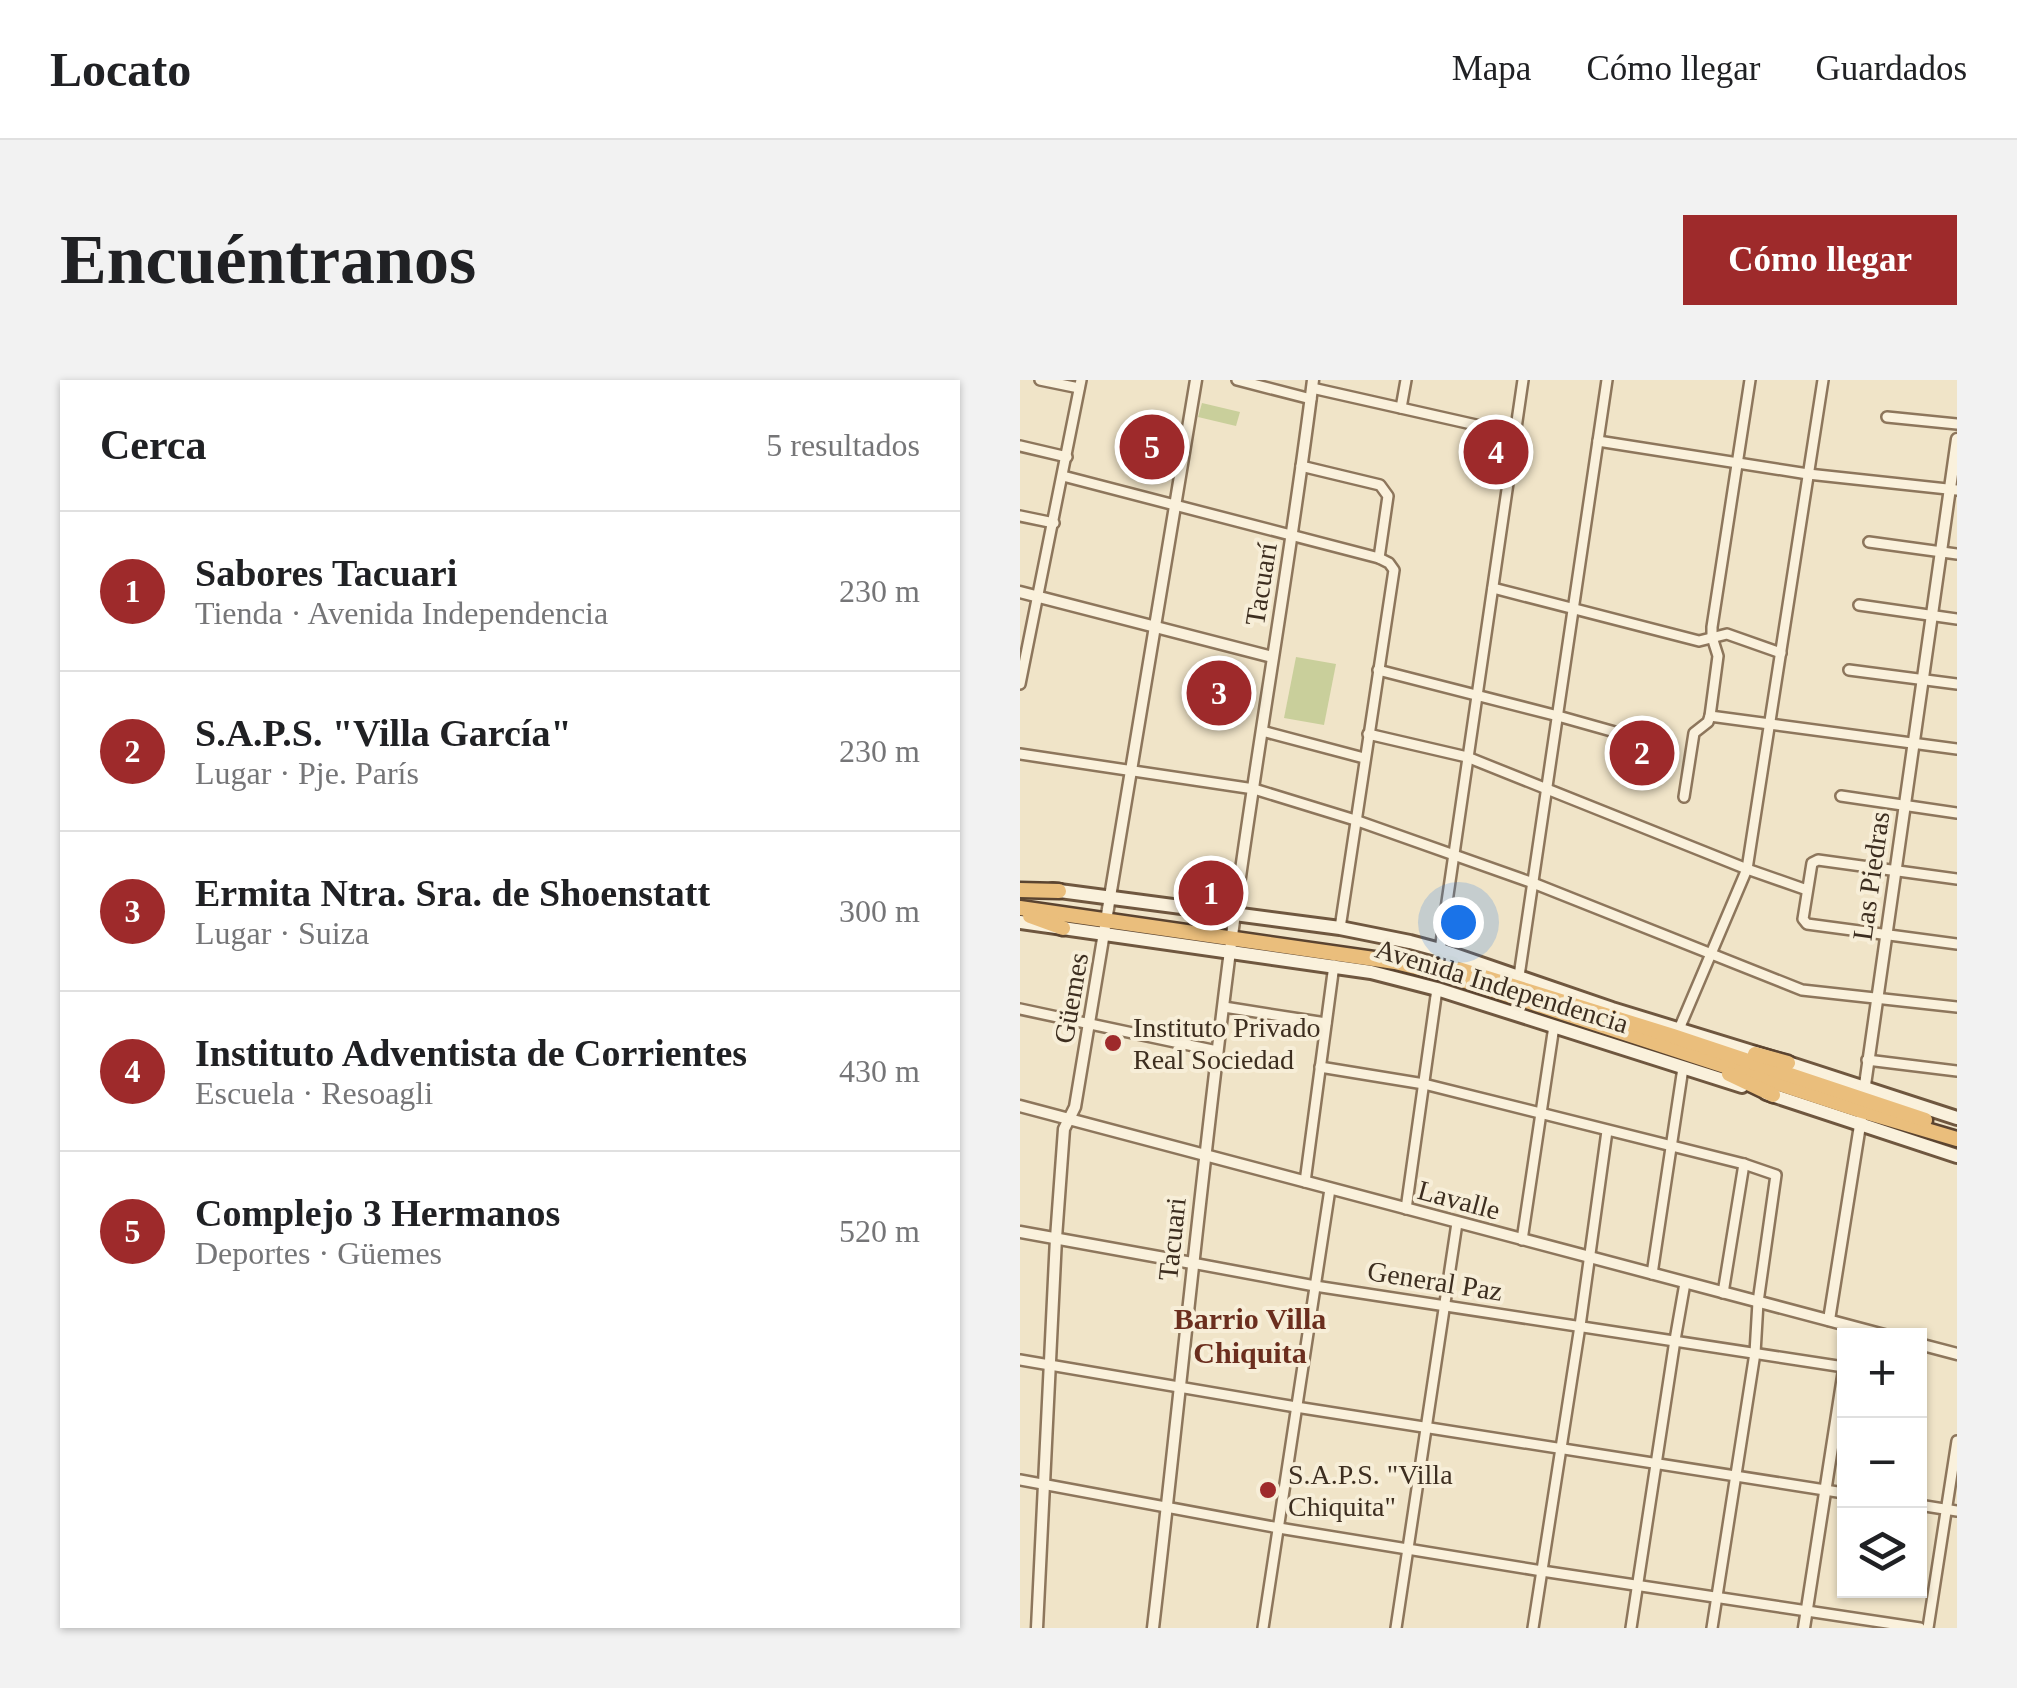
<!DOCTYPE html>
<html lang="es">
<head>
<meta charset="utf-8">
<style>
  :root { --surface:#fff; --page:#f2f2f2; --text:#202124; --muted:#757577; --line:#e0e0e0; --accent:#9e2a2b }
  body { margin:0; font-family:Georgia,serif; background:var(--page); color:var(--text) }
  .controls { position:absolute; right:30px; bottom:30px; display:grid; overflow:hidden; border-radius:0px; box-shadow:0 2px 8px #0004 }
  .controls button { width:90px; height:90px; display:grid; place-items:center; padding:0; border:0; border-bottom:2px solid var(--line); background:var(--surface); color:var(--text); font:50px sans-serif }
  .you { position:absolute; left:438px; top:542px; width:35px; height:35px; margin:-25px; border:8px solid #fff; border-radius:50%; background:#1a73e8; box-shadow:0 0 0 15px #1a73e833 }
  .badge { display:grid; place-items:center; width:65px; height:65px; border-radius:50%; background:var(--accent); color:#fff; font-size:32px; font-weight:700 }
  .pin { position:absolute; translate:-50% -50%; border:5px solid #fff; box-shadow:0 2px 10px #0006 }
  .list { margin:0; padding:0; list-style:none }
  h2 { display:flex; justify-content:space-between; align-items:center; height:130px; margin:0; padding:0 40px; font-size:42px }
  h2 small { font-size:32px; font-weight:400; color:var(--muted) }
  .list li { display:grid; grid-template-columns:65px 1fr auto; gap:30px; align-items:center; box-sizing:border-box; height:160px; padding:0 40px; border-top:2px solid var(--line) }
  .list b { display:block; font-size:38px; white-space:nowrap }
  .list p { margin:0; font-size:32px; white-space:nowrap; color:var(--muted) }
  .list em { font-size:32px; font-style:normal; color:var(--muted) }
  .icon { flex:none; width:55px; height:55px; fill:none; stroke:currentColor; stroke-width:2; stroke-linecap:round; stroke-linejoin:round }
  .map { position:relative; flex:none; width:937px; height:1248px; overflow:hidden; border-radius:0px }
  header { display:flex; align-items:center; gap:60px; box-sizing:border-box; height:140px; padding:0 50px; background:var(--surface); border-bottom:2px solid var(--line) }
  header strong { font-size:48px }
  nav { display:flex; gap:55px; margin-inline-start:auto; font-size:35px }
  .intro { display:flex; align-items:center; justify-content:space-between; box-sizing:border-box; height:240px; padding:0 60px }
  h1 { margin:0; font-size:70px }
  .button { padding:25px 45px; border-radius:0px; background:var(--accent); color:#fff; font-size:35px; font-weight:700 }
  main { display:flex; gap:60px; padding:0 60px }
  aside { flex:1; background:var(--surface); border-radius:0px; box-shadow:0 2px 8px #0004 }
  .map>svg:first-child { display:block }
  .green { fill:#c9cf9b }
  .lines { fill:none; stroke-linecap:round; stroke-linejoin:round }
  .minor-casing { stroke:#8d765c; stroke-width:14 }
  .tertiary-casing { stroke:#8d765c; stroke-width:15 }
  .secondary-casing { stroke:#6f573f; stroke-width:18 }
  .trunk-casing { stroke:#5b4430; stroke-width:19 }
  .minor { stroke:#faf1dc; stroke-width:9 }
  .tertiary { stroke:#faf1dc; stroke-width:10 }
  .secondary { stroke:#faf1dc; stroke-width:12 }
  .trunk { stroke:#eabe7c; stroke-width:14 }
  .poi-dot { fill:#9e2a2b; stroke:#f7eed8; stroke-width:4 }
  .labels { text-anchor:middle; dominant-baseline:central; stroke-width:8; stroke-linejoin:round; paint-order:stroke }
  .street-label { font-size:28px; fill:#3d2e20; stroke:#f7eed8 }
  .poi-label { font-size:28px; fill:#3d2e20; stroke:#f7eed8; text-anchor:start }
  .neighbourhood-label { font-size:30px; font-weight:bold; fill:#6b2e1e; stroke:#f7eed8 }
</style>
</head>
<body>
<header>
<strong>Locato</strong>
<nav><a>Mapa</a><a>Cómo llegar</a><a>Guardados</a></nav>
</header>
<div class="intro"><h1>Encuéntranos</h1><a class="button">Cómo llegar</a></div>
<main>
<aside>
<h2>Cerca<small>5 resultados</small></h2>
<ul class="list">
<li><span class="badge">1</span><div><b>Sabores Tacuari</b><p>Tienda · Avenida Independencia</p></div><em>230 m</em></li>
<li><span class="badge">2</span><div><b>S.A.P.S. &quot;Villa García&quot;</b><p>Lugar · Pje. París</p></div><em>230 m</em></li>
<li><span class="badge">3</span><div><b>Ermita Ntra. Sra. de Shoenstatt</b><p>Lugar · Suiza</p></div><em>300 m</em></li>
<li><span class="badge">4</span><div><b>Instituto Adventista de Corrientes</b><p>Escuela · Resoagli</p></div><em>430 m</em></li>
<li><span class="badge">5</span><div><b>Complejo 3 Hermanos</b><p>Deportes · Güemes</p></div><em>520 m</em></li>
</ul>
</aside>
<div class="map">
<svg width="937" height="1248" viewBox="0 0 937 1248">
  <rect width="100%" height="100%" fill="#f0e4c8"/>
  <!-- green -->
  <g class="green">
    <polygon points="182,23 220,32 216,46 178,37"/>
    <polygon points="121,57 146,62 142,78 118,73"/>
    <polygon points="276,277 316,284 304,345 264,338"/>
  </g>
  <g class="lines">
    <defs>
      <g id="minor">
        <polyline points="20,0 59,8"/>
        <polyline points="217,0 291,19"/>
        <polyline points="292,8 496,54"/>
        <polyline points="381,28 386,0"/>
        <polyline points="867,37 937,44"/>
        <polyline points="578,61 788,94 937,110"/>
        <polyline points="0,66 47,77"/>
        <polyline points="281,86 360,105 368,116 359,178"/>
        <polyline points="43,96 359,178 369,183 374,190 320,548"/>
        <polyline points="0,136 34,143"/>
        <polyline points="849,162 937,174"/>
        <polyline points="473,208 679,261 707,254 761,273"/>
        <polyline points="839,225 937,239"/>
        <polyline points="358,290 538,336 627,361"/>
        <polyline points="829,290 937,304"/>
        <polyline points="0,304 61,0"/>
        <polyline points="690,336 937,369"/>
        <polyline points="242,351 344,378"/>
        <polyline points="348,354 447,377 727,489 787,510"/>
        <polyline points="0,374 234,409 335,440 513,503 782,610 937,627"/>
        <polyline points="821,416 937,433"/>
        <polyline points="664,417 674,353 688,342 690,336 698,276 692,257 692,247 730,0"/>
        <polyline points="937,499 798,480 792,483 783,539 787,544 937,564"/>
        <polyline points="420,570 503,0"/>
        <polyline points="499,596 587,0"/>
        <polyline points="204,627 306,643"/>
        <polyline points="0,629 197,671"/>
        <polyline points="659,649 727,489 803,0"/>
        <polyline points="847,680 937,691"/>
        <polyline points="300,687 404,704 724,784 756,795 738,922 735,973 692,1248"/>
        <polyline points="285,802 314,585"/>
        <polyline points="386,829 417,609"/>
        <polyline points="502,860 534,646"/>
        <polyline points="172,883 295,906 824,987"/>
        <polyline points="632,894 663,688"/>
        <polyline points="703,913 724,784"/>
        <polyline points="0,980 276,1027 824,1113"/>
        <polyline points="0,1100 259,1148 522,1191 900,1248"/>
        <polyline points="899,1125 937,1131"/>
        <polyline points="243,1248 310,809"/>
        <polyline points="376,1248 437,843"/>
        <polyline points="513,1248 560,946 587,751"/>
        <polyline points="611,1248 655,960 665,903"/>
        <polyline points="908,1248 937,1061"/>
      </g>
      <g id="tertiary">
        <polyline points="0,212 252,277"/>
        <polyline points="844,712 937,59"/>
        <polyline points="0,726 868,956"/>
        <polyline points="0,852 172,883"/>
        <polyline points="809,940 841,739"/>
        <polyline points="899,964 937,974"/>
        <path d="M17,1248L36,858L44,749L55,727C97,485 134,242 176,0"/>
        <path d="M133,1248C161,1010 183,771 215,533C239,355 271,178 293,0"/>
        <polyline points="784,1248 824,990"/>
      </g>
      <g id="secondary">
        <polyline points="32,510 320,548 390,562 420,570 592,629 768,683 937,738"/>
        <polyline points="0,542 351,592 417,609 722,706"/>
        <polyline points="746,713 937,776"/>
      </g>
      <g id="trunk">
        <polyline points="0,510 39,511"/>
        <polyline points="0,528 375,582 424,594 842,731 937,759"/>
        <polyline points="10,536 43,548"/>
        <polyline points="435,588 653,656 905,740"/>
        <polyline points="735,674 768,683"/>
        <polyline points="709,694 753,715"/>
      </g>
    </defs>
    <!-- minor casing -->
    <use href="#minor" class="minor-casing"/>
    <!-- tertiary casing -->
    <use href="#tertiary" class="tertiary-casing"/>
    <!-- secondary casing -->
    <use href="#secondary" class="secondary-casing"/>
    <!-- trunk casing -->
    <use href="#trunk" class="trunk-casing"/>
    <!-- minor -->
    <use href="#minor" class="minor"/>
    <!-- tertiary -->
    <use href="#tertiary" class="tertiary"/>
    <!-- secondary -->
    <use href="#secondary" class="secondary"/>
    <!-- trunk -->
    <use href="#trunk" class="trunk"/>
  </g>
  <!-- markers -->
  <g class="poi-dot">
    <circle cx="93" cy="663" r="10"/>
    <circle cx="248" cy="1110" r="10"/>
  </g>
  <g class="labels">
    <!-- street labels -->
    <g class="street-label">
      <text transform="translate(241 204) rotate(-81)">Tacuarí</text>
      <text transform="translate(851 496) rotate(-82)">Las Piedras</text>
      <text transform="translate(482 606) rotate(17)">Avenida Independencia</text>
      <text transform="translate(51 618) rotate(-80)">Güemes</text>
      <text transform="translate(439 820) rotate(15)">Lavalle</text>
      <text transform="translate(152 859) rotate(-84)">Tacuari</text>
      <text transform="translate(415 901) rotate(9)">General Paz</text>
    </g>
    <!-- poi labels -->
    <g class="poi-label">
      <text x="113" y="647">Instituto Privado<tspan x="113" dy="32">Real Sociedad</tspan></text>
      <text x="268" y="1094">S.A.P.S. "Villa<tspan x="268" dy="32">Chiquita"</tspan></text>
    </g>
    <!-- neighbourhood labels -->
    <g class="neighbourhood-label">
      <text x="230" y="938">Barrio Villa<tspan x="230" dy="34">Chiquita</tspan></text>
    </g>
  </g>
</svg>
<div class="controls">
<button>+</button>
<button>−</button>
<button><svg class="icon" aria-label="layers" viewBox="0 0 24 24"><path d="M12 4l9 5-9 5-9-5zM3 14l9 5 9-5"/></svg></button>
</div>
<div class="you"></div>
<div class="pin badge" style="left:191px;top:513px">1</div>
<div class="pin badge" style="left:622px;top:373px">2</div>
<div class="pin badge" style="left:199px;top:313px">3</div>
<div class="pin badge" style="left:476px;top:72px">4</div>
<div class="pin badge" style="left:132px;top:67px">5</div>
</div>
</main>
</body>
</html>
